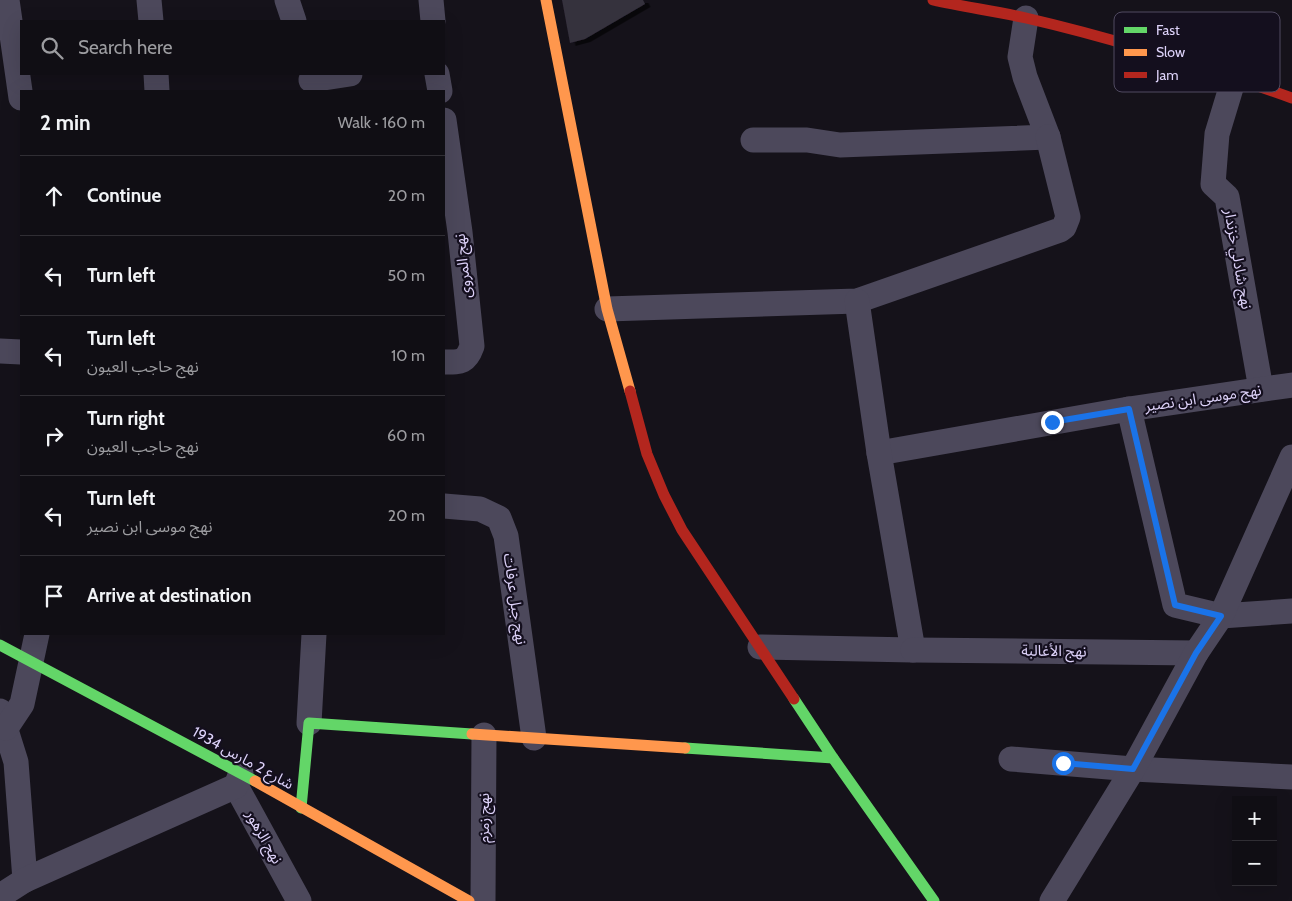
<!DOCTYPE html>
<html lang="en">
<head>
<meta charset="utf-8">
<style>
  :root { --surface:#100e14; --page:#19171d; --text:#f1f3f6; --muted:#9c9ca0; --line:#302e34 }
  body { margin:0; font-family:Cabin,"Noto Sans Arabic",sans-serif; background:var(--page); color:var(--text) }
  .controls { position:absolute; right:15px; bottom:15px; display:grid; overflow:hidden; border-radius:0px; box-shadow:0 5px 20px #0002 }
  .controls button { width:45px; height:45px; display:grid; place-items:center; padding:0; border:0; border-bottom:1px solid var(--line); background:var(--surface); color:var(--text); font:25px sans-serif }
  .stop { position:absolute; width:15px; height:15px; margin:-11px; border:4px solid #1a73e8; border-radius:50%; background:#fff }
  .stop.end { background:#1a73e8; border-color:#fff; box-shadow:0 1px 5px #0008 }
  .list { margin:0; padding:0; list-style:none }
  h2 { display:flex; justify-content:space-between; align-items:center; height:65px; margin:0; padding:0 20px; font-size:21px }
  h2 small { font-size:16px; font-weight:400; color:var(--muted) }
  .list li { display:grid; grid-template-columns:32px 1fr auto; gap:15px; align-items:center; box-sizing:border-box; height:80px; padding:0 20px; border-top:1px solid var(--line) }
  .list b { display:block; font-size:19px; white-space:nowrap }
  .list p { margin:0; font-size:16px; white-space:nowrap; color:var(--muted) }
  .list em { font-size:16px; font-style:normal; color:var(--muted) }
  .icon { flex:none; width:28px; height:28px; fill:none; stroke:currentColor; stroke-width:2; stroke-linecap:round; stroke-linejoin:round }
  .map { position:relative; flex:none; width:1292px; height:901px; overflow:hidden }
  .search { position:absolute; background:var(--surface); box-shadow:0 5px 20px #0002; left:20px; top:20px; width:425px; height:55px; display:flex; align-items:center; gap:12px; box-sizing:border-box; padding:0 18px; border-radius:0px; color:var(--muted); font-size:19px }
  .panel { position:absolute; background:var(--surface); box-shadow:0 5px 20px #0002; left:20px; top:90px; width:425px; height:545px; border-radius:0px }
  .map>svg:first-child { display:block }
  .building { fill:#35303d; filter:url(#shadow) }
  .lines { fill:none; stroke-linecap:round; stroke-linejoin:round }
  .street { stroke:#4c485b; stroke-width:25 }
  .fast { stroke:#63d668; stroke-width:11 }
  .slow { stroke:#ff974d; stroke-width:11 }
  .jam { stroke:#b3261e; stroke-width:11 }
  .route { stroke:#1a73e8; stroke-width:6 }
  .labels { text-anchor:middle; dominant-baseline:central; stroke-width:4.5; stroke-linejoin:round; paint-order:stroke }
  .street-label { font-size:15px; fill:#ddd2f9; stroke:#140f1e }
  .key { fill:#140f1e; stroke:#504a60; stroke-width:1 }
  .key-label { font-size:14px; fill:#ddd2f9 }
</style>
</head>
<body>
<div class="map">
<svg width="1292" height="901" viewBox="0 0 1292 901">
  <defs>
    <filter id="shadow"><feDropShadow dx="5.5" dy="3" stdDeviation="0" flood-color="#0009"/></filter>
  </defs>
  <rect width="100%" height="100%" fill="#15121a"/>
  <!-- building -->
  <polygon class="building" points="562,0 643,0 645,4 585,39 570,43"/>
  <g class="lines">
    <!-- street -->
    <g class="street">
      <polyline points="7,0 21,98"/>
      <polyline points="149,0 151,21"/>
      <polyline points="287,0 294,21"/>
      <polyline points="431,0 433,21"/>
      <polyline points="156,74 157,91"/>
      <polyline points="437,74 440,91"/>
      <polyline points="1234,78 1217,134 1213,184 1227,197 1261,389"/>
      <polyline points="311,80 350,74"/>
      <path d="M444,120L460,232L472,346C466,363 460,362 444,362"/>
      <polyline points="753,140 807,140 840,145 1048,137 1025,77 1020,57 1026,18"/>
      <polyline points="607,309 857,301 1060,230 1064,227 1068,217 1048,137"/>
      <polyline points="0,351 21,352"/>
      <polyline points="1129,409 1175,605 1221,616 1292,611"/>
      <polyline points="879,453 1129,409 1292,385"/>
      <polyline points="444,506 480,509 499,518 506,536 534,738"/>
      <polyline points="760,647 913,650 879,453 857,301"/>
      <polyline points="913,650 1196,653"/>
      <polyline points="0,711 16,762 25,880"/>
      <polyline points="309,723 314,634"/>
      <polyline points="6,728 22,704 37,634"/>
      <polyline points="1011,759 1133,769 1292,777"/>
      <polyline points="241,773 236,786 299,901"/>
      <polyline points="0,896 25,880 236,786"/>
      <polyline points="483,901 484,735"/>
      <polyline points="1052,901 1133,769 1196,653 1221,616 1292,457"/>
    </g>
    <!-- fast -->
    <g class="fast">
      <polyline points="0,645 255,781"/>
      <polyline points="794,699 833,758 934,901"/>
      <polyline points="685,748 833,758"/>
      <polyline points="301,808 309,723 472,734"/>
    </g>
    <!-- slow -->
    <g class="slow">
      <polyline points="546,0 607,309 630,391"/>
      <polyline points="472,734 685,748"/>
      <polyline points="255,781 469,901"/>
    </g>
    <!-- jam -->
    <g class="jam">
      <path d="M933,0C964,7 995,11 1026,18C1117,39 1205,67 1292,98"/>
      <polyline points="630,391 647,454 664,495 682,530 794,699"/>
    </g>
  </g>
  <g class="lines">
    <!-- route -->
    <polyline class="route" points="1052,422 1129,409 1175,605 1221,616 1196,653 1133,769 1063,763"/>
  </g>
  <g class="labels">
    <!-- street labels -->
    <g class="street-label">
      <text transform="translate(1238 259) rotate(80)">نهج شادلي خزندار</text>
      <text transform="translate(463 266) rotate(-96)">نهج المروى</text>
      <text transform="translate(1203 398) rotate(-8)">نهج موسى ابن نصير</text>
      <text transform="translate(515 599) rotate(82)">نهج جبل عرفات</text>
      <text transform="translate(1054 651) rotate(1)">نهج الأغالبة</text>
      <text transform="translate(243 758) rotate(29)">شارع 2 مارس 1934</text>
      <text transform="translate(484 818) rotate(-90)">نهج زمزم</text>
      <text transform="translate(264 837) rotate(61)">نهج الزهور</text>
    </g>
  </g>
  <!-- legend -->
  <rect x="1114" y="12" width="166" height="80" rx="8" class="key"/>
  <rect x="1124" y="27" width="23" height="6" fill="#63d668"/>
  <rect x="1124" y="49" width="23" height="7" fill="#ff974d"/>
  <rect x="1124" y="72" width="23" height="6" fill="#b3261e"/>
  <g class="key-label">
    <text x="1156" y="35">Fast</text>
    <text x="1156" y="57">Slow</text>
    <text x="1156" y="80">Jam</text>
  </g>
</svg>
<div class="controls">
<button>+</button>
<button>−</button>
</div>
<div class="stop" style="left:1063px;top:763px"></div>
<div class="stop end" style="left:1052px;top:422px"></div>
<div class="search"><svg class="icon" aria-label="search" viewBox="0 0 24 24"><circle cx="10" cy="10" r="6"/><path d="M15 15l6 6"/></svg>Search here</div>
<section class="panel">
<h2>2 min<small>Walk · 160 m</small></h2>
<ul class="list">
<li><svg class="icon" aria-label="ahead" viewBox="0 0 24 24"><path d="M12 20V5M6 11l6-6 6 6"/></svg><div><b>Continue</b></div><em>20 m</em></li>
<li><svg class="icon" aria-label="left" viewBox="0 0 24 24"><path d="M17 20v-9H6M10 6l-5 5 5 5"/></svg><div><b>Turn left</b></div><em>50 m</em></li>
<li><svg class="icon" aria-label="left" viewBox="0 0 24 24"><path d="M17 20v-9H6M10 6l-5 5 5 5"/></svg><div><b>Turn left</b><p>نهج حاجب العيون</p></div><em>10 m</em></li>
<li><svg class="icon" aria-label="right" viewBox="0 0 24 24"><path d="M7 20v-9h11M14 6l5 5-5 5"/></svg><div><b>Turn right</b><p>نهج حاجب العيون</p></div><em>60 m</em></li>
<li><svg class="icon" aria-label="left" viewBox="0 0 24 24"><path d="M17 20v-9H6M10 6l-5 5 5 5"/></svg><div><b>Turn left</b><p>نهج موسى ابن نصير</p></div><em>20 m</em></li>
<li><svg class="icon" aria-label="arrive" viewBox="0 0 24 24"><path d="M6 21V4h12l-3 4 3 4H6"/></svg><div><b>Arrive at destination</b></div></li>
</ul>
</section>
</div>
</body>
</html>
